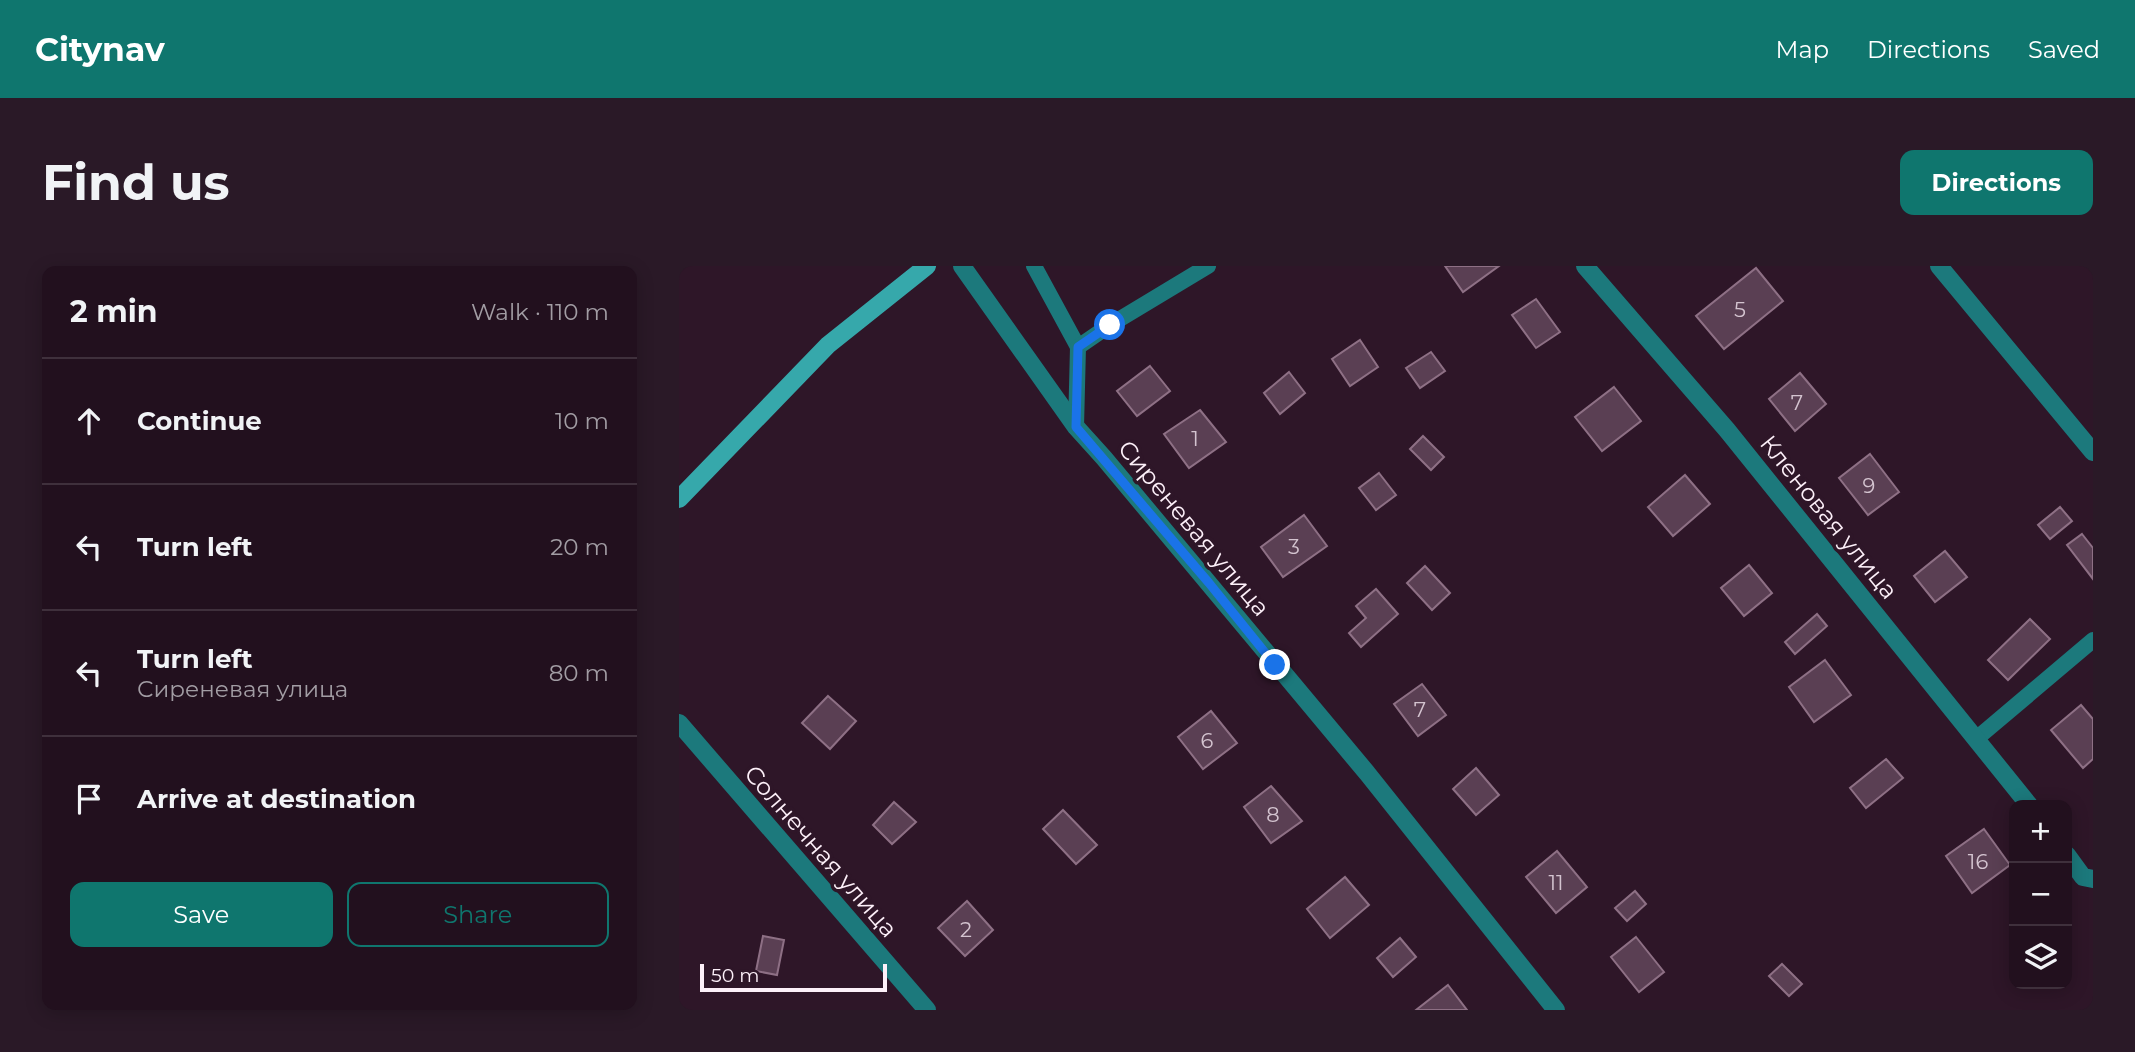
<!DOCTYPE html>
<html lang="en">
<head>
<meta charset="utf-8">
<style>
  :root { --surface:#22101e; --page:#2a1927; --text:#f1f3f6; --muted:#a29da4; --line:#3f303c; --accent:#0f766e }
  body { margin:0; font-family:Montserrat,sans-serif; background:var(--page); color:var(--text) }
  .controls { position:absolute; right:21px; bottom:21px; display:grid; overflow:hidden; border-radius:14px; box-shadow:0 4px 18px #0003 }
  .controls button { width:63px; height:63px; display:grid; place-items:center; padding:0; border:0; border-bottom:2px solid var(--line); background:var(--surface); color:var(--text); font:35px sans-serif }
  .scale { position:absolute; left:21px; bottom:18px; width:187px; box-sizing:border-box; padding-left:7px; border:4px solid #fdf0f9; border-top:0; font-size:19px; line-height:24px; white-space:nowrap; color:#fdf0f9; -webkit-text-stroke:5px #2e1628; paint-order:stroke }
  .stop { position:absolute; width:21px; height:21px; margin:-16px; border:5px solid #1a73e8; border-radius:50%; background:#fff }
  .stop.end { background:#1a73e8; border-color:#fff; box-shadow:0 2px 7px #0008 }
  .list { margin:0; padding:0; list-style:none }
  h2 { display:flex; justify-content:space-between; align-items:center; height:91px; margin:0; padding:0 28px; font-size:30px }
  h2 small { font-size:23px; font-weight:400; color:var(--muted) }
  .list li { display:grid; grid-template-columns:46px 1fr auto; gap:21px; align-items:center; box-sizing:border-box; height:126px; padding:0 28px; border-top:2px solid var(--line) }
  .list b { display:block; font-size:26px; white-space:nowrap }
  .list p { margin:0; font-size:23px; white-space:nowrap; color:var(--muted) }
  .list em { font-size:23px; font-style:normal; color:var(--muted) }
  .actions { display:flex; gap:14px; padding:21px 28px }
  .actions a { flex:1; padding:16px 0; border:2px solid var(--accent); border-radius:14px; text-align:center; font-size:24px; color:var(--accent) }
  .actions .main { background:var(--accent); color:#fff }
  .icon { flex:none; width:38px; height:38px; fill:none; stroke:currentColor; stroke-width:2; stroke-linecap:round; stroke-linejoin:round }
  .map { position:relative; flex:none; width:1414px; height:744px; overflow:hidden; border-radius:14px }
  header { display:flex; align-items:center; gap:42px; box-sizing:border-box; height:98px; padding:0 35px; background:var(--accent); color:#fff }
  header strong { font-size:33px }
  nav { display:flex; gap:38px; margin-inline-start:auto; font-size:24px }
  .intro { display:flex; align-items:center; justify-content:space-between; box-sizing:border-box; height:168px; padding:0 42px }
  h1 { margin:0; font-size:49px }
  .button { padding:18px 32px; border-radius:14px; background:var(--accent); color:#fff; font-size:24px; font-weight:700 }
  main { display:flex; gap:42px; padding:0 42px }
  aside { flex:1; background:var(--surface); border-radius:14px; box-shadow:0 4px 18px #0003 }
  .map>svg:first-child { display:block }
  .building { fill:#5a3f53; stroke:#8e7085; stroke-width:2 }
  .lines { fill:none; stroke-linecap:round; stroke-linejoin:round }
  .service { stroke:#1c797c; stroke-width:16 }
  .minor { stroke:#1c797c; stroke-width:18 }
  .secondary { stroke:#36a8ab; stroke-width:18 }
  .route { stroke:#1a73e8; stroke-width:9 }
  .labels { text-anchor:middle; dominant-baseline:central; stroke-width:7; stroke-linejoin:round; paint-order:stroke }
  .number-label { font-size:21px; fill:#d4c4d0 }
  .street-label { font-size:24px; fill:#fdf0f9; stroke:#2e1628 }
</style>
</head>
<body>
<header>
<strong>Citynav</strong>
<nav><a>Map</a><a>Directions</a><a>Saved</a></nav>
</header>
<div class="intro"><h1>Find us</h1><a class="button">Directions</a></div>
<main>
<aside>
<h2>2 min<small>Walk · 110 m</small></h2>
<ul class="list">
<li><svg class="icon" aria-label="ahead" viewBox="0 0 24 24"><path d="M12 20V5M6 11l6-6 6 6"/></svg><div><b>Continue</b></div><em>10 m</em></li>
<li><svg class="icon" aria-label="left" viewBox="0 0 24 24"><path d="M17 20v-9H6M10 6l-5 5 5 5"/></svg><div><b>Turn left</b></div><em>20 m</em></li>
<li><svg class="icon" aria-label="left" viewBox="0 0 24 24"><path d="M17 20v-9H6M10 6l-5 5 5 5"/></svg><div><b>Turn left</b><p>Сиреневая улица</p></div><em>80 m</em></li>
<li><svg class="icon" aria-label="arrive" viewBox="0 0 24 24"><path d="M6 21V4h12l-3 4 3 4H6"/></svg><div><b>Arrive at destination</b></div></li>
</ul>
<div class="actions"><a class="main">Save</a><a>Share</a></div>
</aside>
<div class="map">
<svg width="1414" height="744" viewBox="0 0 1414 744">
  <rect width="100%" height="100%" fill="#2e1628"/>
  <!-- building -->
  <g class="building">
    <polygon points="766,0 820,0 784,26"/>
    <polygon points="1077,2 1104,35 1045,83 1017,50"/>
    <polygon points="857,33 881,66 857,82 833,49"/>
    <polygon points="681,74 699,101 671,120 653,93"/>
    <polygon points="752,86 766,105 741,122 727,102"/>
    <polygon points="471,100 491,125 458,150 438,125"/>
    <polygon points="610,106 626,127 601,148 585,127"/>
    <polygon points="1121,107 1147,138 1116,165 1090,133"/>
    <polygon points="935,121 962,155 923,185 896,151"/>
    <polygon points="521,144 547,176 510,202 485,168"/>
    <polygon points="744,170 765,191 752,204 731,183"/>
    <polygon points="1191,188 1220,226 1189,249 1160,212"/>
    <polygon points="700,207 717,229 697,244 680,222"/>
    <polygon points="1006,209 1031,238 994,270 969,241"/>
    <polygon points="1381,241 1393,255 1371,273 1359,259"/>
    <polygon points="625,249 648,280 604,311 582,281"/>
    <polygon points="1403,268 1414,282 1414,313 1388,279"/>
    <polygon points="1266,285 1288,311 1256,336 1235,310"/>
    <polygon points="1070,299 1093,327 1065,350 1042,322"/>
    <polygon points="746,300 771,327 753,344 728,317"/>
    <polygon points="697,323 719,348 682,381 670,367 687,352 677,340"/>
    <polygon points="1138,348 1148,360 1116,388 1106,376"/>
    <polygon points="1351,353 1371,373 1329,414 1309,394"/>
    <polygon points="1146,394 1172,429 1135,456 1110,421"/>
    <polygon points="743,418 767,449 739,470 715,438"/>
    <polygon points="149,430 177,455 151,483 123,457"/>
    <polygon points="1402,439 1414,453 1414,493 1404,502 1372,464"/>
    <polygon points="532,445 558,477 524,503 499,471"/>
    <polygon points="1207,493 1224,512 1187,542 1171,522"/>
    <polygon points="797,502 820,529 797,549 774,523"/>
    <polygon points="592,520 623,555 592,577 565,541"/>
    <polygon points="215,536 237,556 213,578 194,559"/>
    <polygon points="384,544 418,579 397,598 364,563"/>
    <polygon points="1305,563 1331,599 1293,627 1267,590"/>
    <polygon points="878,585 908,621 877,647 847,611"/>
    <polygon points="666,611 690,639 651,672 628,643"/>
    <polygon points="956,625 967,638 948,655 936,642"/>
    <polygon points="288,635 314,664 286,690 259,662"/>
    <polygon points="84,670 105,674 98,709 77,705"/>
    <polygon points="957,671 985,706 960,726 932,691"/>
    <polygon points="721,672 737,691 714,711 698,692"/>
    <polygon points="1103,698 1123,718 1110,730 1090,710"/>
    <polygon points="769,719 788,744 737,744"/>
  </g>
  <g class="lines">
    <!-- service -->
    <g class="service">
      <polyline points="355,0 399,81"/>
      <polyline points="397,161 399,81 431,59 529,0"/>
      <polyline points="1297,473 1414,374"/>
    </g>
    <!-- minor -->
    <g class="minor">
      <polyline points="283,0 397,161 425,192 688,507 877,744"/>
      <polyline points="906,0 1048,164 1350,539"/>
      <polyline points="1260,0 1414,186"/>
      <polyline points="0,457 248,744"/>
      <polyline points="1388,589 1404,611 1414,613"/>
    </g>
    <!-- secondary -->
    <polyline class="secondary" points="0,233 149,79 248,0"/>
  </g>
  <g class="lines">
    <!-- route -->
    <polyline class="route" points="431,59 399,81 397,161 530,317 596,399"/>
  </g>
  <g class="labels">
    <!-- number labels -->
    <g class="number-label">
      <text x="1061" y="43">5</text>
      <text x="1118" y="136">7</text>
      <text x="516" y="172">1</text>
      <text x="1190" y="219">9</text>
      <text x="615" y="280">3</text>
      <text x="741" y="443">7</text>
      <text x="528" y="474">6</text>
      <text x="594" y="548">8</text>
      <text x="1299" y="595">16</text>
      <text x="877" y="616">11</text>
      <text x="287" y="663">2</text>
    </g>
    <!-- street labels -->
    <g class="street-label">
      <text transform="translate(1150 251) rotate(51)">Кленовая улица</text>
      <text transform="translate(515 262) rotate(50)">Сиреневая улица</text>
      <text transform="translate(142 585) rotate(49)">Солнечная улица</text>
    </g>
  </g>
</svg>
<div class="controls">
<button>+</button>
<button>−</button>
<button><svg class="icon" aria-label="layers" viewBox="0 0 24 24"><path d="M12 4l9 5-9 5-9-5zM3 14l9 5 9-5"/></svg></button>
</div>
<div class="scale">50 m</div>
<div class="stop" style="left:431px;top:59px"></div>
<div class="stop end" style="left:596px;top:399px"></div>
</div>
</main>
</body>
</html>
